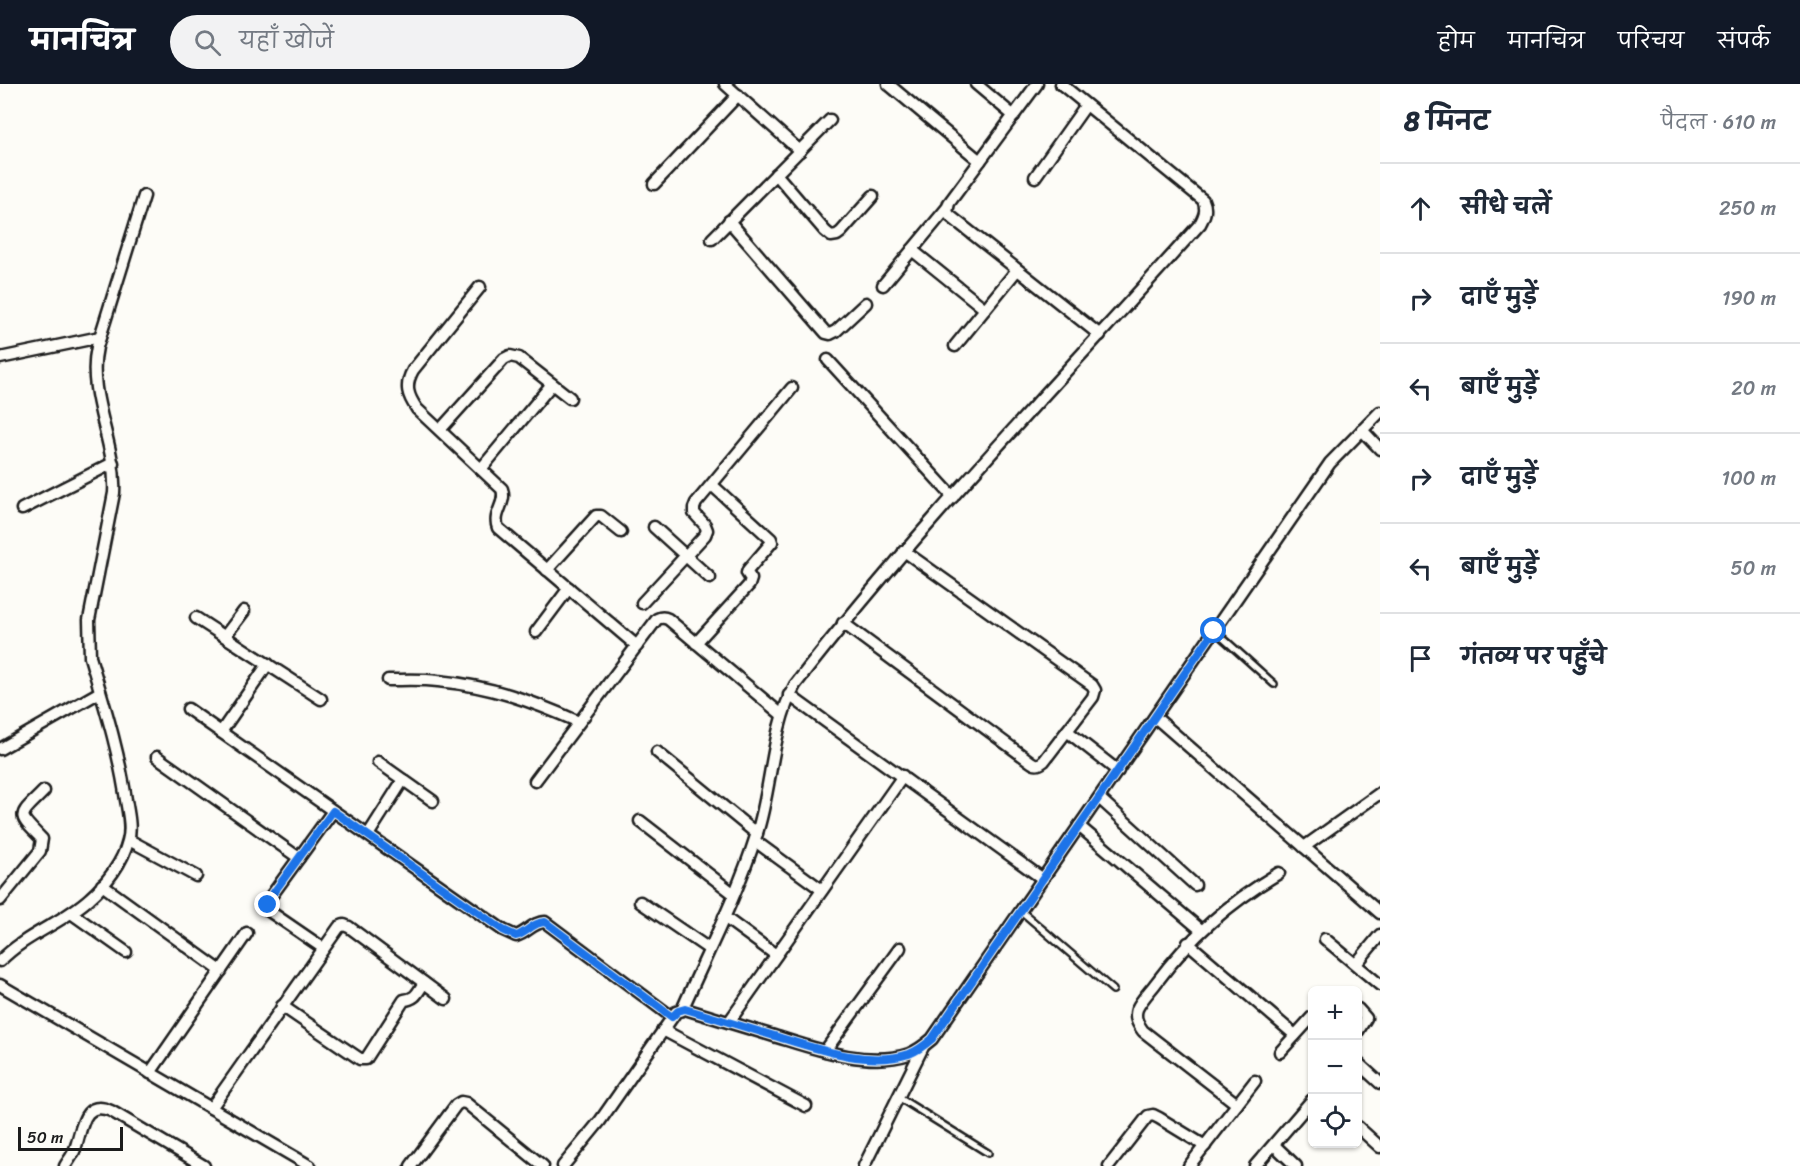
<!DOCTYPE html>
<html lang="hi">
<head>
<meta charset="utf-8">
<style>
  :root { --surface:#fff; --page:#f2f2f3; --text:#1f2937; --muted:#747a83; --line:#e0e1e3; --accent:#111827 }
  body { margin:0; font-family:Sriracha,"Playpen Sans Deva",sans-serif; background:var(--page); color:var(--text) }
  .controls { position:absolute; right:18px; bottom:18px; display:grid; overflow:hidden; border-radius:9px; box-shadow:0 2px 4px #0004 }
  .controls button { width:54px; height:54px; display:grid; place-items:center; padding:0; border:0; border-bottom:2px solid var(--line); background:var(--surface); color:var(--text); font:30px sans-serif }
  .scale { position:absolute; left:18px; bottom:15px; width:105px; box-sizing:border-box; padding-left:6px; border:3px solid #1c1c1c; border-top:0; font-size:16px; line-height:21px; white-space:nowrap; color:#1c1c1c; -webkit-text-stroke:4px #fdfcf7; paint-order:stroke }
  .stop { position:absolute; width:18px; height:18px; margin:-14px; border:4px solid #1a73e8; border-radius:50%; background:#fff }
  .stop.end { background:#1a73e8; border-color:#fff; box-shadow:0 2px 6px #0008 }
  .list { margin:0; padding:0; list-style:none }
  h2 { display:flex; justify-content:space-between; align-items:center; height:78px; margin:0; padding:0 24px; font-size:26px }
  h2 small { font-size:20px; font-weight:400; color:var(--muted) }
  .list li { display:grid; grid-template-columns:39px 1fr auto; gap:18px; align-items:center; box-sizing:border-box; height:90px; padding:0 24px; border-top:2px solid var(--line) }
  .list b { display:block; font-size:22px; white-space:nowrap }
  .list em { font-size:20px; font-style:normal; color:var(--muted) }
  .icon { flex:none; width:33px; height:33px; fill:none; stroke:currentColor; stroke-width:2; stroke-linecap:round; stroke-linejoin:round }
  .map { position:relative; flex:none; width:1380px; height:1082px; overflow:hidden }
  header { display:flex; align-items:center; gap:36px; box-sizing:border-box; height:84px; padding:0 30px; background:var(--accent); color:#fff }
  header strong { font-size:28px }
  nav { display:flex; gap:33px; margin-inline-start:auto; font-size:21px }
  .search { width:420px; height:54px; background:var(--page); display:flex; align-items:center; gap:15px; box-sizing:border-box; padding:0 21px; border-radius:33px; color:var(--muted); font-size:22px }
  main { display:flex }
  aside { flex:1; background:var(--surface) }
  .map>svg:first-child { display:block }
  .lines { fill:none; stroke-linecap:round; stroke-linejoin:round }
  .service-casing { stroke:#1c1c1c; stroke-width:10 }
  .minor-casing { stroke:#1c1c1c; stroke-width:15 }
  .service { stroke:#fdfcf7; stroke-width:5 }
  .minor { stroke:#fdfcf7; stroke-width:10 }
  .route { stroke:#1a73e8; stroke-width:8 }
</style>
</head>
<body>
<header>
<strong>मानचित्र</strong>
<div class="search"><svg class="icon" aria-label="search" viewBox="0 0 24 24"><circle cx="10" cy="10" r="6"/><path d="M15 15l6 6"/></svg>यहाँ खोजें</div>
<nav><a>होम</a><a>मानचित्र</a><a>परिचय</a><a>संपर्क</a></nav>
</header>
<main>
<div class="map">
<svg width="1380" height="1082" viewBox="0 0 1380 1082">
  <rect width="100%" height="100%" fill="#fdfcf7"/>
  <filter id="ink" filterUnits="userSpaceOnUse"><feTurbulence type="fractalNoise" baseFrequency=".0167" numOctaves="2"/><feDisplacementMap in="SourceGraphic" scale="12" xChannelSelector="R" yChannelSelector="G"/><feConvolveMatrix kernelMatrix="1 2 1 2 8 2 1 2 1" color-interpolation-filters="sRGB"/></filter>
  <g filter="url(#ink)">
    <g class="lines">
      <defs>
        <g id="service">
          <polyline points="1215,547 1274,600"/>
          <polyline points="1021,827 1113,906"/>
          <polyline points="898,1013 988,1069"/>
        </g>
        <g id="minor">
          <polyline points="725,0 800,67"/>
          <polyline points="888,0 980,77"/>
          <polyline points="976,0 1014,32"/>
          <polyline points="1037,0 949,119 947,128 950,132 1100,251"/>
          <polyline points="776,90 825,147 831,152 837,151 841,148 873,112"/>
          <polyline points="1035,93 1086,21"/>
          <polyline points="654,100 738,11"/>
          <polyline points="729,137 826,249 830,250 836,247 866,219"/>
          <polyline points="712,155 830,36"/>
          <polyline points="912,166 985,225"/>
          <polyline points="883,201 947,124"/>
          <path d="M480,203L413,286C404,302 408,312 417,325L502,405C507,420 492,429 498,444L637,562"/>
          <polyline points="955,262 1017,186"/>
          <polyline points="0,274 100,253"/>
          <polyline points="828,276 953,413"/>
          <polyline points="440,346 504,275 510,272 519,274 570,314"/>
          <polyline points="1362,346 1380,365"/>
          <polyline points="481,385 552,300"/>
          <polyline points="22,425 113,379"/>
          <polyline points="654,443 710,494"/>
          <polyline points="547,486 596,432 601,432 621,448"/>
          <polyline points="642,519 705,451 707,446 705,441 694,429 694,424 696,419 792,304"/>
          <polyline points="196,534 321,615"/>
          <path d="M843,539L1031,678C1036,682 1039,681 1044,677L1093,613L1095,606L1092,601L904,467"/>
          <polyline points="536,548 569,504"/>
          <polyline points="225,552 244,527"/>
          <polyline points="696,559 749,501 751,495 747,489 748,486 772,458 771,455 712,401"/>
          <path d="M388,596C404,596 422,595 438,597C491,602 532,617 579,638"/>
          <polyline points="789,611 1043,795"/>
          <path d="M188,625L503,846L516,852C527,849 533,838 545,838L672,933"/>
          <polyline points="1155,633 1380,829"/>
          <polyline points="1067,647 1118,687"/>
          <polyline points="221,648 268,580"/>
          <polyline points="0,665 100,608"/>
          <polyline points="657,668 757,750"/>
          <polyline points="157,673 299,774"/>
          <polyline points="378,678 433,717"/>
          <path d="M535,697L657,535C661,533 664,533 668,535L782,631"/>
          <polyline points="1099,714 1195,801"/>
          <polyline points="640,737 734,810"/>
          <polyline points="1079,742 1201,846"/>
          <polyline points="368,751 403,696"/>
          <polyline points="129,756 196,792"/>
          <polyline points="755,757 822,806"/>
          <polyline points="1304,763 1380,709"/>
          <polyline points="102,801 221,887"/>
          <path d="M0,816L40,767L42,755C15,728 19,733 44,707"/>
          <polyline points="640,818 709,865"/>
          <polyline points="71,829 126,868"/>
          <polyline points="724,833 776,871"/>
          <polyline points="1325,855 1380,901"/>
          <polyline points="1188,859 1295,951"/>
          <polyline points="323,864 269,827 268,821 269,815 333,727"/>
          <path d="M0,877C26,850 63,839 90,814C106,800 123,778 128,757C132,744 128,728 126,716C119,667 104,620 90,573L89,536L114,409C117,360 86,311 97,263L144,112"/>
          <polyline points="1356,880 1380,851"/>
          <polyline points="0,901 310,1082"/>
          <path d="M282,922L360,975H366L404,916C416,915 417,909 424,899"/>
          <polyline points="1358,925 1366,934 1358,947"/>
          <path d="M682,926C707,869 737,812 756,752C772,705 771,645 795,601C920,440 1064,292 1200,140C1205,131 1207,125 1203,116L1061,0"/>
          <polyline points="729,938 903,692"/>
          <polyline points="663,946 806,1022"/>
          <polyline points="825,967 900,864"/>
          <polyline points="1280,968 1312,933"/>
          <polyline points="1358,979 1380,999"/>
          <polyline points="150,989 247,849"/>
          <path d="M1237,1020L1143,947C1138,940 1134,934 1137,925C1141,916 1150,907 1156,899C1191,852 1229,819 1279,789"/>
          <polyline points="211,1024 339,843 344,841 349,843 446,915"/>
          <polyline points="1358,1043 1380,1063"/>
          <polyline points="1274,1061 1296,1082"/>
          <path d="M65,1082C68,1077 73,1071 75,1065C82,1047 82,1014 111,1027L204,1082"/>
          <polyline points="411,1082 456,1021 461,1018 466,1019 543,1082"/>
          <path d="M563,1082L600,1037L676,928L685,925C715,934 744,943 774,952C813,964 867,984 909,970C917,967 925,961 932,955L1330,379L1380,328"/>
          <polyline points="864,1082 923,963"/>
          <polyline points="1109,1082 1148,1032 1153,1031 1159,1034 1205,1062"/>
          <polyline points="1189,1082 1255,997"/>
          <polyline points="1255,1082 1312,1016"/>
        </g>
      </defs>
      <!-- service casing -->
      <use href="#service" class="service-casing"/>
      <!-- minor casing -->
      <use href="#minor" class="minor-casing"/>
      <!-- service -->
      <use href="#service" class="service"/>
      <!-- minor -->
      <use href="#minor" class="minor"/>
    </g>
  </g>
  <g class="lines" filter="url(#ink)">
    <!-- route -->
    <path class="route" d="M268,821L269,815L333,727L503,846L516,852C527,849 533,838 545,838L672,933L678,927L685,925C716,934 747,944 778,953C817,965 868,983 909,970C917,967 925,961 932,955L1214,547"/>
  </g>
</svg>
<div class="controls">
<button>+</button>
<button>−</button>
<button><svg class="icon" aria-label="locate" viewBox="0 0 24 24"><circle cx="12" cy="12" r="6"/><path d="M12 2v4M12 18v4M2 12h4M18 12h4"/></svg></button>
</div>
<div class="scale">50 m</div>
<div class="stop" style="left:1214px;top:547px"></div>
<div class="stop end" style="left:268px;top:821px"></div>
</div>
<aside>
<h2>8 मिनट<small>पैदल · 610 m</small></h2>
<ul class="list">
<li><svg class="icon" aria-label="ahead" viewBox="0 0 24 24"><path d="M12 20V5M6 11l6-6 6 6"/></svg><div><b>सीधे चलें</b></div><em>250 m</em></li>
<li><svg class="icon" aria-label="right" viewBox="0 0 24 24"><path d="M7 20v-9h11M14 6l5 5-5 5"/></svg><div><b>दाएँ मुड़ें</b></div><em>190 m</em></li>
<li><svg class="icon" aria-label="left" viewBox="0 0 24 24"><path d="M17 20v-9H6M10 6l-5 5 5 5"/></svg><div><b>बाएँ मुड़ें</b></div><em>20 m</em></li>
<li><svg class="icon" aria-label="right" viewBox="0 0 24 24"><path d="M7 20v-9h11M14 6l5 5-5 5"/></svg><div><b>दाएँ मुड़ें</b></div><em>100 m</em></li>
<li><svg class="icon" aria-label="left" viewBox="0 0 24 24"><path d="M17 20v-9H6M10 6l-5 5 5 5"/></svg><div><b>बाएँ मुड़ें</b></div><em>50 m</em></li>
<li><svg class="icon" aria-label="arrive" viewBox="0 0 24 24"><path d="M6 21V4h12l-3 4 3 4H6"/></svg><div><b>गंतव्य पर पहुँचे</b></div></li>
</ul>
</aside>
</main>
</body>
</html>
